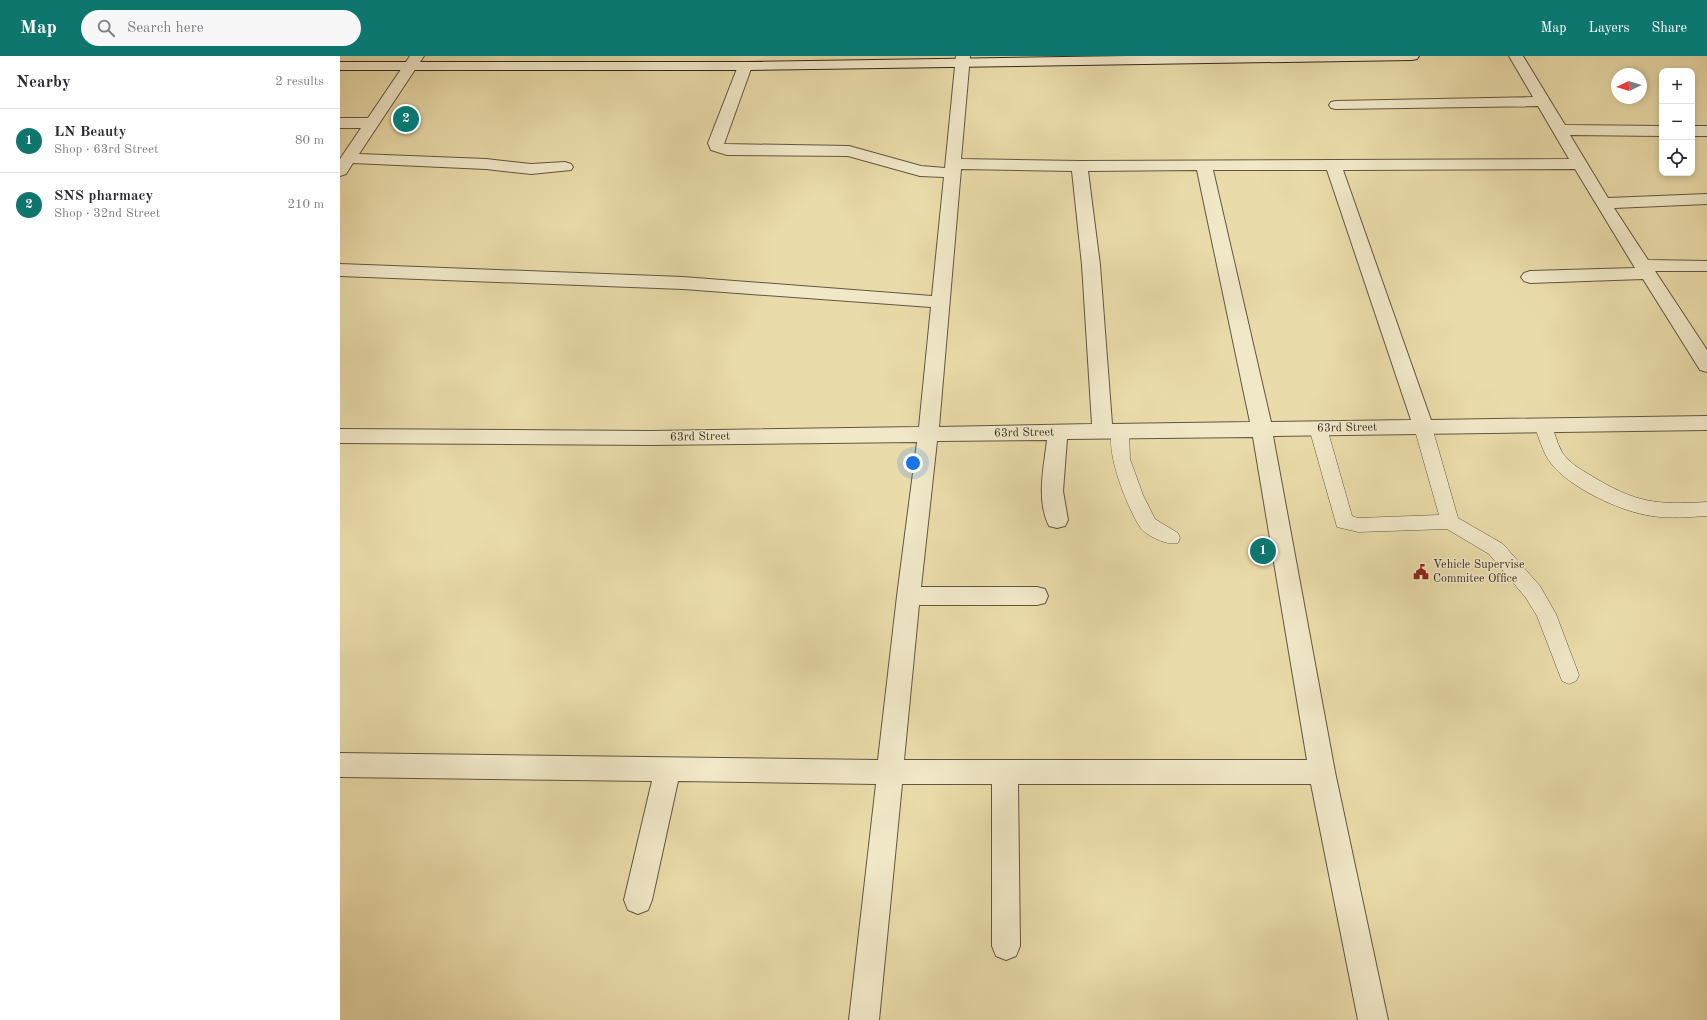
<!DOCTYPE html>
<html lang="en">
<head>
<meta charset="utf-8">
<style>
  :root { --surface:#fff; --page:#f7f7f7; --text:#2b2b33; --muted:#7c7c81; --line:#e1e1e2; --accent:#0f766e }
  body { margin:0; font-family:"Old Standard TT",serif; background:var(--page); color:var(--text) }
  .controls { position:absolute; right:12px; top:12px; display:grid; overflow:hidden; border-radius:8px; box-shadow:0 2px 6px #0003 }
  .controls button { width:36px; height:36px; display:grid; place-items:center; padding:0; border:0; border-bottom:1px solid var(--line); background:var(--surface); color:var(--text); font:20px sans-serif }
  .compass { position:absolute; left:1271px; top:12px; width:36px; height:36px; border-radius:50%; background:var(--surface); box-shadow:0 2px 6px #0003; rotate:266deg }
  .you { position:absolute; left:573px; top:407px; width:14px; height:14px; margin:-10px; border:3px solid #fff; border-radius:50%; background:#1a73e8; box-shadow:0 0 0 6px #1a73e833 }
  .badge { display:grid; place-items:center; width:26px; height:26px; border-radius:50%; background:var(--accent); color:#fff; font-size:13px; font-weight:700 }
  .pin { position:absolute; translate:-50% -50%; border:2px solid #fff; box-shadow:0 1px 4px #0006 }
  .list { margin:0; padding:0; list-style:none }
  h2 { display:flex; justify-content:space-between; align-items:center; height:52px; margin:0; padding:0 16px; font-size:17px }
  h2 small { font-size:13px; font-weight:400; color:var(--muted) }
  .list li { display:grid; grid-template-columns:26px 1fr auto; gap:12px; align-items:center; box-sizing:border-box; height:64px; padding:0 16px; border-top:1px solid var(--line) }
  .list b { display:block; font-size:15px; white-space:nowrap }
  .list p { margin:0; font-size:13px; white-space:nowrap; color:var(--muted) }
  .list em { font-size:13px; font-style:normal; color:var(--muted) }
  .icon { flex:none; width:22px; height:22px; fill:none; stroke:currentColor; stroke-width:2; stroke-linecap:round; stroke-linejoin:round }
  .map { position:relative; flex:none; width:1367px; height:964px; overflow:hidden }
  header { display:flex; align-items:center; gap:24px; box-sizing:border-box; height:56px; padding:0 20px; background:var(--accent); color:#fff }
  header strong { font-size:19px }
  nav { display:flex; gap:22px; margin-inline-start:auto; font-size:14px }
  .search { width:280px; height:36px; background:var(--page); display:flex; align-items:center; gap:10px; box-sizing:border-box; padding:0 14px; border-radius:22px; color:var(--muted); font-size:15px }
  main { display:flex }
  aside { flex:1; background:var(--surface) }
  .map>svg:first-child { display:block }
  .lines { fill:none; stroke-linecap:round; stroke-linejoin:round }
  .lane-casing { stroke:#625641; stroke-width:1 }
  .street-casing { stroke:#625641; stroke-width:2 }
  .secondary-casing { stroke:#34291e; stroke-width:2 }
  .lane { fill:#f1e8c8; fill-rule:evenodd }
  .street { fill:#f1e8c8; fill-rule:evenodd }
  .secondary { fill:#f1e8c8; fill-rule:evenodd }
  .labels { text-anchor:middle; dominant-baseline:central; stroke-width:3; stroke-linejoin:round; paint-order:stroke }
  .street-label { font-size:12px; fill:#34291e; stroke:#f1e8c8 }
  .poi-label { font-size:12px; fill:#34291e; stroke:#f1e8c8; text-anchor:start }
</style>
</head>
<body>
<header>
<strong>Map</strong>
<div class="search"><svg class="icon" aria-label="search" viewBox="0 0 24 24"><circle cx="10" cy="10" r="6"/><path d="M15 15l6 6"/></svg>Search here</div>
<nav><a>Map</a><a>Layers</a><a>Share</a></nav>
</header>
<main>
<aside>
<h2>Nearby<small>2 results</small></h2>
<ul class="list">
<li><span class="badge">1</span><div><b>LN Beauty</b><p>Shop · 63rd Street</p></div><em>80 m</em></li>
<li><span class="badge">2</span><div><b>SNS pharmacy</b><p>Shop · 32nd Street</p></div><em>210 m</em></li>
</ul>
</aside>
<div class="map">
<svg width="1367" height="964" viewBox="0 0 1367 964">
  <rect width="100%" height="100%" fill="#eadcaa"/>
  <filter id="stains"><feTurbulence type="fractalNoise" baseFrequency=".005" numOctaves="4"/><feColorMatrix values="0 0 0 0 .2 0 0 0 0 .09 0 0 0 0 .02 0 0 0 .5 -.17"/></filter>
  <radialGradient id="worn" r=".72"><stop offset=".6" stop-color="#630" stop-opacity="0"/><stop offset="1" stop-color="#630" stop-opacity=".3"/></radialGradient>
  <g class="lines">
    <defs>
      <g id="lane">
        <path d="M1203,363L1209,365C1215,374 1216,386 1222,396C1228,406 1240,413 1250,419C1296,447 1315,449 1367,446V460C1349,461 1330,463 1312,460C1281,456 1228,431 1210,406C1202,395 1199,381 1194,369L1197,365Z"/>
        <polygon points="1083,365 1089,367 1092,371 1118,462 1163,488 1200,530 1216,558 1239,619 1236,625 1229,628 1222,625 1197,560 1186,542 1149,498 1107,473 1018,476 997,471 969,372 972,368 978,366 984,368 987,372 1012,460 1018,462 1099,459 1074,371 1077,367"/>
        <path d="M780,369L786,371L789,375L790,403L803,439L815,463L838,477L840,482L838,487C828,490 806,480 800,471C788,453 762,390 774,371Z"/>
      </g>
      <g id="street">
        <polygon points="70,0 84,0 19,98 146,103 191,108 225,106 231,108 233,111 231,114 191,118 146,113 13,107 6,118 0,120 0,103 21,72 0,72 0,62 28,62"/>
        <path d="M616,0H630L621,103L739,105L1229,103L1198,50L996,53L991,52L989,49L991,46L996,45L1193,41L1169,0H1183L1225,69L1322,70V80L1230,79L1268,142L1367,138V148L1274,152L1308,204L1367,205V215H1315L1367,294V316L1360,314L1303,223L1190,227L1184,225L1181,221L1184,217L1190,215L1295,212L1235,113L1003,114L1091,364L1367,360V374L933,380L995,716L1048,964H1018L971,728H678L680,890L676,900L666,904L656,900L652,890V728H562L539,964H509L536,728L338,725L312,844L308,854L298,858L288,854L284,844L312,725L0,721V697L538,704L557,540L577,386L311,389L0,387V373L311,375L579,371L591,251L343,233L0,220V208L343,221L592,240L604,121L580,120L508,100L387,99L371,94L368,87L398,10L400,7H410L412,10L384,88L509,90L581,110L605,112ZM621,113L732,115L742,209L752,368L599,371ZM857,114L910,366L772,368L760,209L748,115ZM873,114H987L1071,364L931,366ZM913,381L967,704H564L579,549H697L705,547L708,540L705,533L697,531H581L597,385L707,384C704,411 696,444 709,470L717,472L725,470L728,464L723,435L727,383Z"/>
        <rect x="1352" y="70" width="15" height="10"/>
      </g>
      <polygon id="secondary" points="787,0 1079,0 1077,3 1072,4 405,14 0,14 0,6 405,6"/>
    </defs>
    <!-- lane casing -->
    <use href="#lane" class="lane-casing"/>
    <!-- street casing -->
    <use href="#street" class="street-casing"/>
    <!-- secondary casing -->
    <use href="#secondary" class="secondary-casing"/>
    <!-- lane -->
    <use href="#lane" class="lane"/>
    <!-- street -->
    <use href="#street" class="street"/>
    <!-- secondary -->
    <use href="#secondary" class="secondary"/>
  </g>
  <!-- icons -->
  <defs>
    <symbol id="civic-bare" viewBox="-9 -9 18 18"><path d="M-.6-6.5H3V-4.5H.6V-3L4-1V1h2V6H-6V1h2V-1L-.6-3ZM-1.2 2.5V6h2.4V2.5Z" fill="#8f2418" stroke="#f1e8c8" stroke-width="2.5" paint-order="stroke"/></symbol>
  </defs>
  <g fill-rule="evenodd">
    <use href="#civic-bare" x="1070" y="505" width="22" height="22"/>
  </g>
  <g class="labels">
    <!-- street labels -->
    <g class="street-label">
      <text transform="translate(1007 372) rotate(-1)">63rd Street</text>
      <text transform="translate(684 377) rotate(-1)">63rd Street</text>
      <text transform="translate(360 381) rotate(-1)">63rd Street</text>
    </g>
    <!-- poi labels -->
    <g class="poi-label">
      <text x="1093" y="509">Vehicle Supervise<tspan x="1093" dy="14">Commitee Office</tspan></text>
    </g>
  </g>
  <rect width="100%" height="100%" filter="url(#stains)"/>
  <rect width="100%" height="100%" fill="url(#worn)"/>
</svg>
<div class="controls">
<button>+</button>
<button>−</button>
<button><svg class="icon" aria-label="locate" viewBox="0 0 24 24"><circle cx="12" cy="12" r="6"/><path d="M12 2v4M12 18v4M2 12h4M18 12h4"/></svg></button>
</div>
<svg class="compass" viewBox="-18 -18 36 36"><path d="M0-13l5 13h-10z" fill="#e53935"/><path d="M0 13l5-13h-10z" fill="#7c7c81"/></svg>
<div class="you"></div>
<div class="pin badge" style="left:923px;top:495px">1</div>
<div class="pin badge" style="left:66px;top:63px">2</div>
</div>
</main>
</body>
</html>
